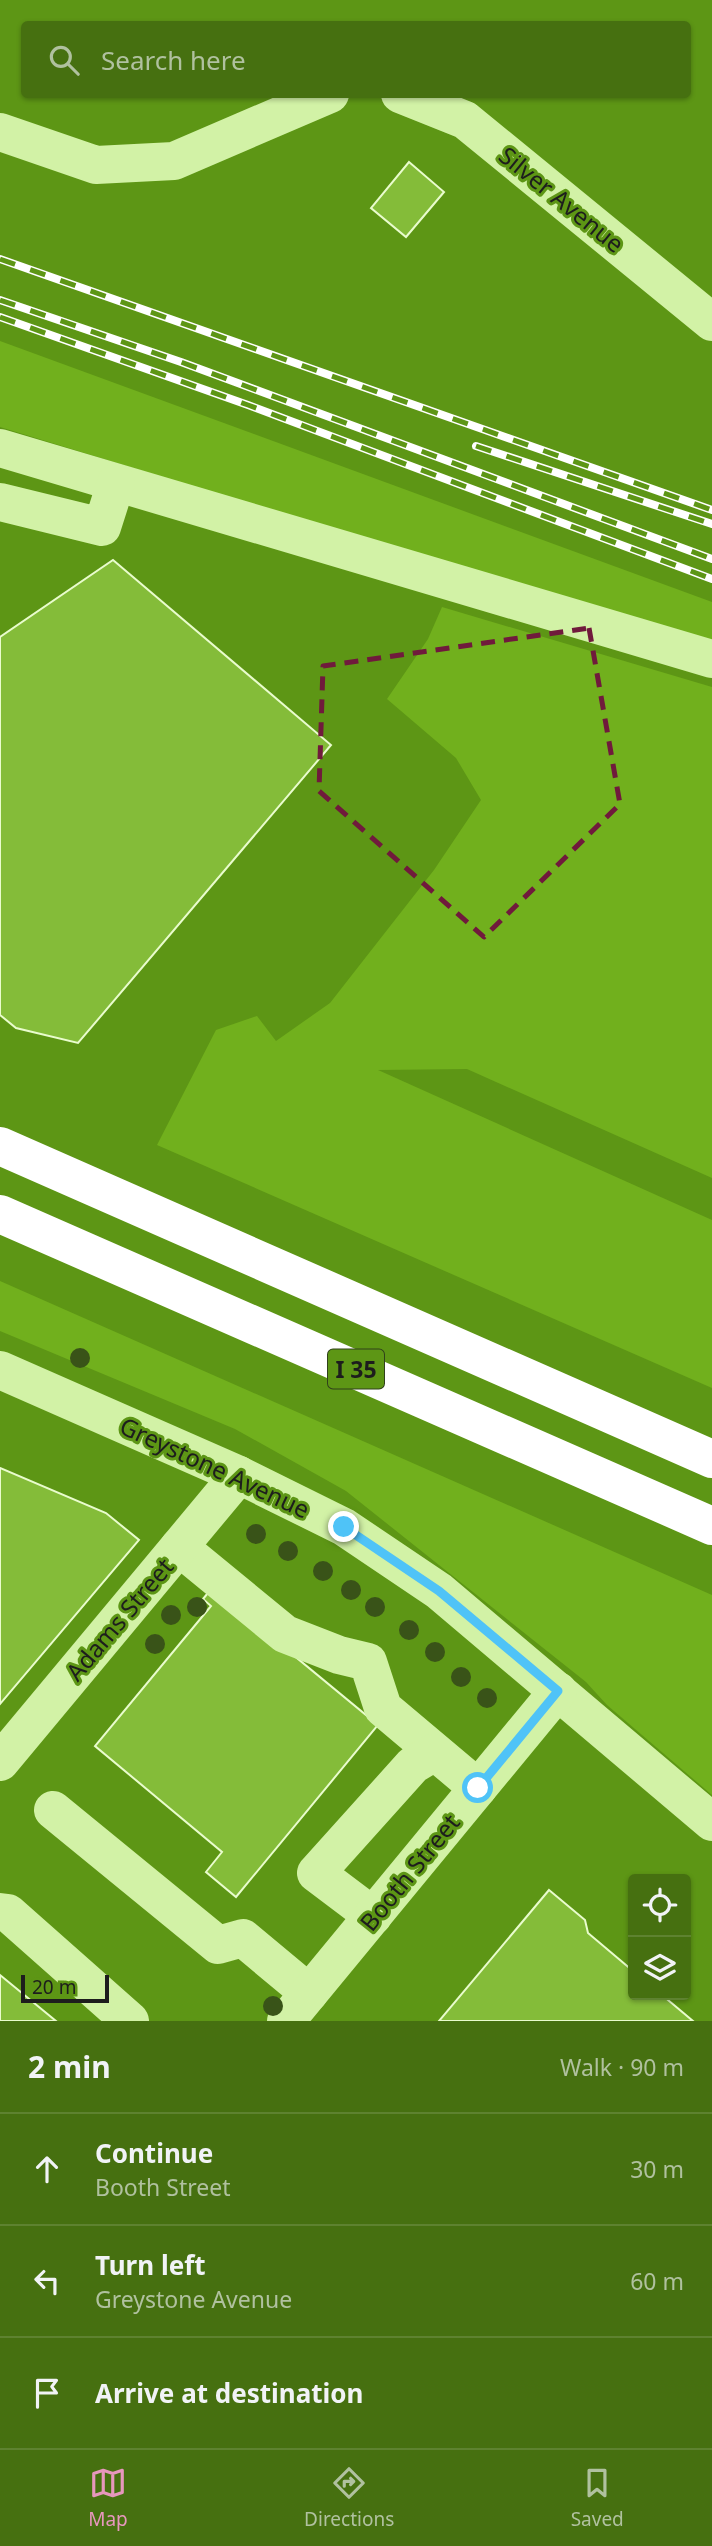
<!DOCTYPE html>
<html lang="en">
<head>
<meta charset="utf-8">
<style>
  :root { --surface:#467010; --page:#4d7519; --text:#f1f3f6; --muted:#b0c19f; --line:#5e8230; --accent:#e797bd }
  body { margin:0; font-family:"Noto Sans",sans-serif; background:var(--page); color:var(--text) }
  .controls { position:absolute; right:21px; bottom:21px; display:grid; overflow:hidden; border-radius:7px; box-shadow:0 2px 5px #0004 }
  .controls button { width:63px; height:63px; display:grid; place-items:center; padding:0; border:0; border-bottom:2px solid var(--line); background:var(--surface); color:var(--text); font:35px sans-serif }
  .scale { position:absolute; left:21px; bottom:18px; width:88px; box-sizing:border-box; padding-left:7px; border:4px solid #1d1d1d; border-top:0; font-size:19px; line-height:24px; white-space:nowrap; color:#1d1d1d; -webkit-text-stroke:5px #5d9615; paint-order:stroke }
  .stop { position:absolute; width:21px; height:21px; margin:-16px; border:5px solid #4fc3f7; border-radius:50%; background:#fff }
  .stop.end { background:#4fc3f7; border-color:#fff; box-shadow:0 2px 7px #0008 }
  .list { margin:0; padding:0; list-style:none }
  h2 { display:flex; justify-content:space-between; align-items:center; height:91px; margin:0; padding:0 28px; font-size:30px }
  h2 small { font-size:23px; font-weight:400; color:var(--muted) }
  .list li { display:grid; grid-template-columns:46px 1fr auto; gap:21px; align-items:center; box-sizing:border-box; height:112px; padding:0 28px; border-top:2px solid var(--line) }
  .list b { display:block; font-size:26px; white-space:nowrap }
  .list p { margin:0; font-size:23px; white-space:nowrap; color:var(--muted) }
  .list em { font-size:23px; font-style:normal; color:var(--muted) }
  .icon { flex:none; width:38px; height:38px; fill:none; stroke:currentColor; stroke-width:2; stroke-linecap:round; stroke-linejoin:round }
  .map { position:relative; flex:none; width:712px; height:2021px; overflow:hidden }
  .search { position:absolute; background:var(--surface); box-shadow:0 2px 5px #0004; left:21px; right:21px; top:21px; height:77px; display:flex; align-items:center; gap:18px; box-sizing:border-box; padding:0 24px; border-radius:7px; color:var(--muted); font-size:26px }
  .sheet { height:427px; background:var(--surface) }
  nav { display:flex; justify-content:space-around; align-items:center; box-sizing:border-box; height:98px; border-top:2px solid var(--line); background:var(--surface); font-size:19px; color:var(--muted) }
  nav a { display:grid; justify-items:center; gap:4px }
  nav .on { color:var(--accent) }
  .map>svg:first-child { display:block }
  .green { fill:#71b01d }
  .building { fill:#84bc39; stroke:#e9fccd; stroke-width:2 }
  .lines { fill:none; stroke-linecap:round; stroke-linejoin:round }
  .minor { stroke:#d2f2a6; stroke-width:38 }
  .highway { stroke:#fff; stroke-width:38 }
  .rail-casing { stroke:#fff; stroke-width:8 }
  .rail { stroke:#5d9615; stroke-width:5; stroke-dasharray:16; stroke-linecap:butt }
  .tree { fill:#395318 }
  .route { stroke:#4fc3f7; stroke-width:9 }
  .marked { fill:none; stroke:#701a3c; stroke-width:5; stroke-dasharray:14 9; stroke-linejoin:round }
  .labels { text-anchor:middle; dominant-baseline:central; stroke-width:6; stroke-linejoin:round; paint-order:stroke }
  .shield { fill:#5d9615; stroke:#30411b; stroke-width:2 }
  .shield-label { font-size:23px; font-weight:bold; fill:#1d1d1d }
  .street-label { font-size:24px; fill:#1d1d1d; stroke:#5d9615 }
</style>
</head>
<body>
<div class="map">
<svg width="712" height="2021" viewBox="0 0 712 2021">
  <rect width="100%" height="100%" fill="#5d9615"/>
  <!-- green -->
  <g class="green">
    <polygon points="0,341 712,602 712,646 0,427"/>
    <polygon points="442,607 712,687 712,1178 467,1069 378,1070 712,1220 712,1388 157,1145 216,1030 257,1016 276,1041 330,1003 434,870 481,800 456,758 387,699 428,639"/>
    <polygon points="0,1281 712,1595 712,1795 607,1705 586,1682 346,1491 235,1429 0,1331"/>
  </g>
  <!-- building -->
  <g class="building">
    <polygon points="409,162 444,192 406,237 371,208"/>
    <polygon points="113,560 331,745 78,1043 16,1028 0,1015 0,637"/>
    <polygon points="0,1468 106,1513 139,1540 0,1704"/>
    <polygon points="212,1588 378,1725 236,1897 206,1872 222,1852 95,1746 211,1606 203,1599"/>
    <polygon points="549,1890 585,1920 588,1933 633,1971 633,1995 662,1995 693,2021 439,2021"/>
    <polygon points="0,1975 56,2021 0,2021"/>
  </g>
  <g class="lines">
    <!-- minor -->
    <g class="minor">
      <polyline points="400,94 465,120 712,322"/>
      <polyline points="0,132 96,165 174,161 330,94"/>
      <polyline points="0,448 712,659"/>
      <polyline points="0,502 102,527 116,483"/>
      <polyline points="0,1370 239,1475 344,1527 439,1591 712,1822"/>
      <polyline points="179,1547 285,1634 339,1655 368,1662 383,1708 478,1788"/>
      <polyline points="0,1762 239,1475"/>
      <polyline points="53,1810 218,1945 243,1938 309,1993"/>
      <polyline points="0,1912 8,1913 130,2021"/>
      <polyline points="373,1916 316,1873 413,1765 433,1753"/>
      <polyline points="286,2021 558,1691"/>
    </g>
    <!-- highway -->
    <g class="highway">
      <polyline points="0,1146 712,1459"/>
      <polyline points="0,1214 712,1526"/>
    </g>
    <defs>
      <g id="rail">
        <polyline points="0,259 712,510"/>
        <polyline points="0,300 181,362 712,559"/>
        <polyline points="0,317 248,405 712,579"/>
        <polyline points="476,446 712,524"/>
      </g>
    </defs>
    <!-- rail casing -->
    <use href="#rail" class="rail-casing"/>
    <!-- rail -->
    <use href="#rail" class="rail"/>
  </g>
  <!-- trees -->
  <g class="tree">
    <circle cx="80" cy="1358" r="10"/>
    <circle cx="256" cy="1534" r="10"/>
    <circle cx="288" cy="1551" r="10"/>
    <circle cx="323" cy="1571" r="10"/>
    <circle cx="351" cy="1590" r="10"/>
    <circle cx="197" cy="1607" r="10"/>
    <circle cx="375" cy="1607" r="10"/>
    <circle cx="171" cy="1615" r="10"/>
    <circle cx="409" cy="1630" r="10"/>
    <circle cx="155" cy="1644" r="10"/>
    <circle cx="435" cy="1652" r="10"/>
    <circle cx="461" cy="1677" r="10"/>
    <circle cx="487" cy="1698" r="10"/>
    <circle cx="273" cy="2006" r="10"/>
  </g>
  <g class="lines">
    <!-- route -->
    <polyline class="route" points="344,1527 439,1591 558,1691 478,1788"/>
  </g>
  <!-- marked area -->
  <path class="marked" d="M589,628L620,804L484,937L319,791L323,666Z"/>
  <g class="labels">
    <!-- shield labels -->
    <rect class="shield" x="328" y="1349.5" width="56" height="39" rx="5"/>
    <g class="shield-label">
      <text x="356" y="1369">I 35</text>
    </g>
    <!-- street labels -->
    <g class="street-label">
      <text transform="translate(562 199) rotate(39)">Silver Avenue</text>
      <text transform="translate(215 1467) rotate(25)">Greystone Avenue</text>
      <text transform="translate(119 1619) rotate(-50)">Adams Street</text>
      <text transform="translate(409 1872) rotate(-51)">Booth Street</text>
    </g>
  </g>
</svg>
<div class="controls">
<button><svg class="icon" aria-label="locate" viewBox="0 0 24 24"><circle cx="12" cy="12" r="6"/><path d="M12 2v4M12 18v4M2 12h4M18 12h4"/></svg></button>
<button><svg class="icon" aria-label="layers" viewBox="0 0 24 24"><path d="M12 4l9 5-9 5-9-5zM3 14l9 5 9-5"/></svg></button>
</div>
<div class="scale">20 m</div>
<div class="stop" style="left:478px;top:1788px"></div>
<div class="stop end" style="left:344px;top:1527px"></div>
<div class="search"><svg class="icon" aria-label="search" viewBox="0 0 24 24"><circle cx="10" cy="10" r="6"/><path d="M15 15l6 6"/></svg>Search here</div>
</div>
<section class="sheet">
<h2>2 min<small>Walk · 90 m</small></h2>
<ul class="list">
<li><svg class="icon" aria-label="ahead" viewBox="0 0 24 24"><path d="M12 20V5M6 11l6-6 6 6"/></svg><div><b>Continue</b><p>Booth Street</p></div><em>30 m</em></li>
<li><svg class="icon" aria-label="left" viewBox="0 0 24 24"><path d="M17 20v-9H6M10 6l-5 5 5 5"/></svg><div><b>Turn left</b><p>Greystone Avenue</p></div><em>60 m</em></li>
<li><svg class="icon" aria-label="arrive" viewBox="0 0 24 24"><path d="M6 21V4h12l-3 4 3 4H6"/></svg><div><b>Arrive at destination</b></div></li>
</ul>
</section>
<nav>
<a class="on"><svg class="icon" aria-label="map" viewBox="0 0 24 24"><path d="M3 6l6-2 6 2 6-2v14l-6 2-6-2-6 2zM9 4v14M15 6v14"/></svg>Map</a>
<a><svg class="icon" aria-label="directions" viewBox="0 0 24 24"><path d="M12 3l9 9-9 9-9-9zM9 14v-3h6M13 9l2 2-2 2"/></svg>Directions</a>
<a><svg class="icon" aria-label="saved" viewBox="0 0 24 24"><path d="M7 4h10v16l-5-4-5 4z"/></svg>Saved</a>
</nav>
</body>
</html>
